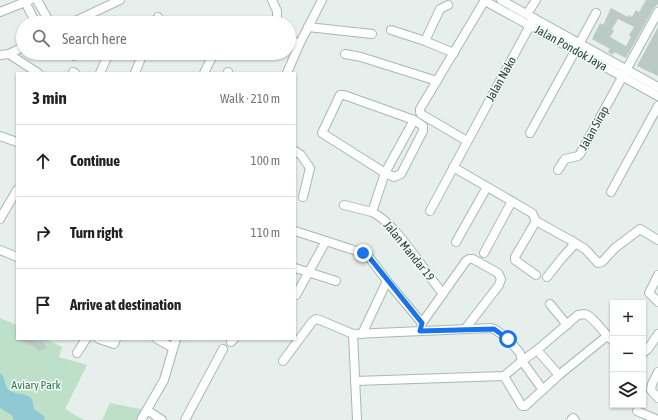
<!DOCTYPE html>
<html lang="en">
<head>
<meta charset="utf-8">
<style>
  :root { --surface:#fff; --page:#f6f6f6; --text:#222; --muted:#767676; --line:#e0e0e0 }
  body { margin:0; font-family:"Asap Condensed",sans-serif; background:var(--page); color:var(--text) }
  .controls { position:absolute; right:12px; bottom:12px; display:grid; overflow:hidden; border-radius:0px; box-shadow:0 1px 3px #0004 }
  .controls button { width:36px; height:36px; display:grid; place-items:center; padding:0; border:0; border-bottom:1px solid var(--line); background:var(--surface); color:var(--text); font:20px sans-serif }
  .stop { position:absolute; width:12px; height:12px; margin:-9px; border:3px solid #1a73e8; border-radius:50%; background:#fff }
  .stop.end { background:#1a73e8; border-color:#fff; box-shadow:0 1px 4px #0008 }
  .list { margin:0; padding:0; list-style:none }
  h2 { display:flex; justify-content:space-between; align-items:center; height:52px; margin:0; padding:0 16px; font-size:17px }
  h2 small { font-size:13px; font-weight:400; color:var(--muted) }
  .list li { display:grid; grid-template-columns:26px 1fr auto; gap:12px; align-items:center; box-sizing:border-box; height:72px; padding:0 16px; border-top:1px solid var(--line) }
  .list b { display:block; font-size:15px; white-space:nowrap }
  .list em { font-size:13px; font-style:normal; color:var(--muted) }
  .icon { flex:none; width:22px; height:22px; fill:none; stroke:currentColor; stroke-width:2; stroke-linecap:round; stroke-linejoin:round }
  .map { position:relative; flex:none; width:658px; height:420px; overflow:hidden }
  .search { position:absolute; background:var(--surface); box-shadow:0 1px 3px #0004; left:16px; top:16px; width:280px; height:44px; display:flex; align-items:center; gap:10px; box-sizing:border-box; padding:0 14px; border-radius:22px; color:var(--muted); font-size:15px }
  .panel { position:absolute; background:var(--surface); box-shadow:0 1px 3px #0004; left:16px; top:72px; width:280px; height:268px; border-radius:0px }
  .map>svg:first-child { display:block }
  .green { fill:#bfe0c8 }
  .water { fill:#8ec9d4 }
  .building { fill:#bbcac4; fill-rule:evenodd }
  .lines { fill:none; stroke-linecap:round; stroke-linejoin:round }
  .minor-casing { stroke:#a8b8b2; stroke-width:10 }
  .minor { stroke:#fff; stroke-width:8 }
  .route { stroke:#1a73e8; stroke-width:5 }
  .labels { text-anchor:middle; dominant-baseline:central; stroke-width:3; stroke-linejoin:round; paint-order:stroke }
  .street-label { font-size:12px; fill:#24423a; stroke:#f7fbf9 }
  .park-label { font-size:12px; fill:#2d7a4b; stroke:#f7fbf9 }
</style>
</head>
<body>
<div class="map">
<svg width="658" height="420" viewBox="0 0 658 420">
  <rect width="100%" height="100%" fill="#e6efeb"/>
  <!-- green -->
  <g class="green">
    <polygon points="0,318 17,325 17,339 46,339 62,347 59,357 87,365 65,409 84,420 0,420"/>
    <polygon points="110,403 145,410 139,420 102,420"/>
  </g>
  <!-- water -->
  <path class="water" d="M0,373C7,379 3,385 9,390C17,396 24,391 32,399L34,409L45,417L44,420H14L12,415L0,408Z"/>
  <!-- building -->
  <g class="building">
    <path d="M646,0H658V4L653,9L626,58L614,52L613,55L608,52L610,49L592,39L600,23L603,25L611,8L628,17L629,15L632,17L636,10L639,12ZM618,19L634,27L629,35L631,37L626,46L610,37L614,31L612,29Z"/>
    <polygon points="658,27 658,76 637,66"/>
    <polygon points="18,339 35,339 34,340 37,341 43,342 47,348 39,351 31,345 31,346"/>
  </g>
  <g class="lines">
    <defs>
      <g id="minor">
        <polyline points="37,0 50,23"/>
        <polyline points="272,0 277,11 277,23"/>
        <polyline points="501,0 658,87"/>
        <polyline points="485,1 658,96"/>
        <polyline points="25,2 36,23"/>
        <polyline points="0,12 30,0"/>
        <polyline points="527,14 536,0"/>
        <polyline points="71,23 120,0"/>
        <polyline points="155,23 158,17"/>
        <polyline points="308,27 372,34"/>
        <polyline points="391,30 425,41 454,53"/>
        <polyline points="289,38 299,45"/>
        <polyline points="425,41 440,9 448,5"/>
        <polyline points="70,53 74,56"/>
        <polyline points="9,54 38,73"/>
        <polyline points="345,54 361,57 437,81"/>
        <polyline points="0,55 9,54 23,47"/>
        <polyline points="73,72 75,73"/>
        <polyline points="100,73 109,53"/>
        <polyline points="135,73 143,53"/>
        <polyline points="204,73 212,57 210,53"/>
        <polyline points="228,73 228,72"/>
        <polyline points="287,73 299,45 322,0"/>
        <polygon points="340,95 344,95 414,120 423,126 423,131 401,174 394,177 385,173 322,133"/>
        <path d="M414,120L385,173L372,212C397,224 424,271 443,294"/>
        <polyline points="530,133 596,13"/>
        <polyline points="0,136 17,142"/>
        <polyline points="467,141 421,114 420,112 420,109 485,0"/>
        <polyline points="295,151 301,155 310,168 303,197"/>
        <polyline points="453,167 532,213 536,221 572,241 585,249 598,263 602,262 615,248 640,229 658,240"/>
        <polyline points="558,170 565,159 578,156 580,154 658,12"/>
        <polyline points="611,192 658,106"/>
        <polyline points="344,205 372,212"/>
        <polyline points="430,211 534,18"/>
        <polyline points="0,219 17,190"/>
        <polyline points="295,231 363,253 369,257 387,281"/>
        <polyline points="456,242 487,187"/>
        <polyline points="0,250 17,257"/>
        <polyline points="484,253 512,201"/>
        <polyline points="295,268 336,281"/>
        <polyline points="536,275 515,260 515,257 536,221"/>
        <polyline points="658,275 649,293 658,302"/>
        <polyline points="547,277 562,258 573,246 572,241"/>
        <polyline points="296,295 326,241"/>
        <polyline points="550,304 567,325"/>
        <polyline points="422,323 466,261 469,259 473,259 498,273 501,279 499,285 465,329"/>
        <polyline points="353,334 357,420"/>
        <polyline points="362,334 387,281 422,323 421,328"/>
        <polyline points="99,339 114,344 116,339"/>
        <polyline points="157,339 173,348"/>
        <polyline points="231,342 234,339"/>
        <polyline points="537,350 559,375"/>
        <polyline points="77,353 86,339"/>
        <polyline points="643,353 648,349 658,334"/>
        <polyline points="283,361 312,322 316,319 320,320 353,334 491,328 496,330 508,339 520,353 522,361 543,390"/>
        <polyline points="658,372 652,384 651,390 658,398"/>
        <polyline points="504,376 522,406 525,406 559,375 607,336"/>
        <path d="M355,381L504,376L522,361L537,350L578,315C579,315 584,314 585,314C593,316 605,335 613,341"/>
        <polyline points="147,410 162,420"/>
        <polyline points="637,411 658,420"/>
        <polyline points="141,420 164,380 176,339"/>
        <polyline points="185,420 223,349"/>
        <polyline points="571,420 573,418 575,420"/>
      </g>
    </defs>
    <!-- minor casing -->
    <use href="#minor" class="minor-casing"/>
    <!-- minor -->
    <use href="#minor" class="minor"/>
  </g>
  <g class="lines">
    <!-- route -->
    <polyline class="route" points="363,253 369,257 422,323 420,331 494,329 508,339"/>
  </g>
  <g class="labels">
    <!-- street labels -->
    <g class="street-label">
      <text transform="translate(571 48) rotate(29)">Jalan Pondok Jaya</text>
      <text transform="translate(501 79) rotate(-61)">Jalan Nako</text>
      <text transform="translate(594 128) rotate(-61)">Jalan Sirap</text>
      <text transform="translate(409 251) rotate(51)">Jalan Mandar 19</text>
    </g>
    <!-- park labels -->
    <g class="park-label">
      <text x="36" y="385">Aviary Park</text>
    </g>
  </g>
</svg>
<div class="controls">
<button>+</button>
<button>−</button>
<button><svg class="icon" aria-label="layers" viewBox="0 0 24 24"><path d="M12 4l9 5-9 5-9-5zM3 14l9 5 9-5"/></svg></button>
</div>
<div class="stop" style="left:508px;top:339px"></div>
<div class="stop end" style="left:363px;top:253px"></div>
<div class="search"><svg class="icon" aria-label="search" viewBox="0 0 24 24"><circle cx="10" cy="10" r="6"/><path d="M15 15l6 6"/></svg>Search here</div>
<section class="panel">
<h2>3 min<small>Walk · 210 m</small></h2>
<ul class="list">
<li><svg class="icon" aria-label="ahead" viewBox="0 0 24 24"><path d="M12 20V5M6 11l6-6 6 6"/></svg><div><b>Continue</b></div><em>100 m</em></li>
<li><svg class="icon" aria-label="right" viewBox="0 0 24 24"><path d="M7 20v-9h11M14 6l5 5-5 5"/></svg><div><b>Turn right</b></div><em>110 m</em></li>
<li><svg class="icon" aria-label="arrive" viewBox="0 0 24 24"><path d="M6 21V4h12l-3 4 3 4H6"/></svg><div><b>Arrive at destination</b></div></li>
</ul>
</section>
</div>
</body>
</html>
